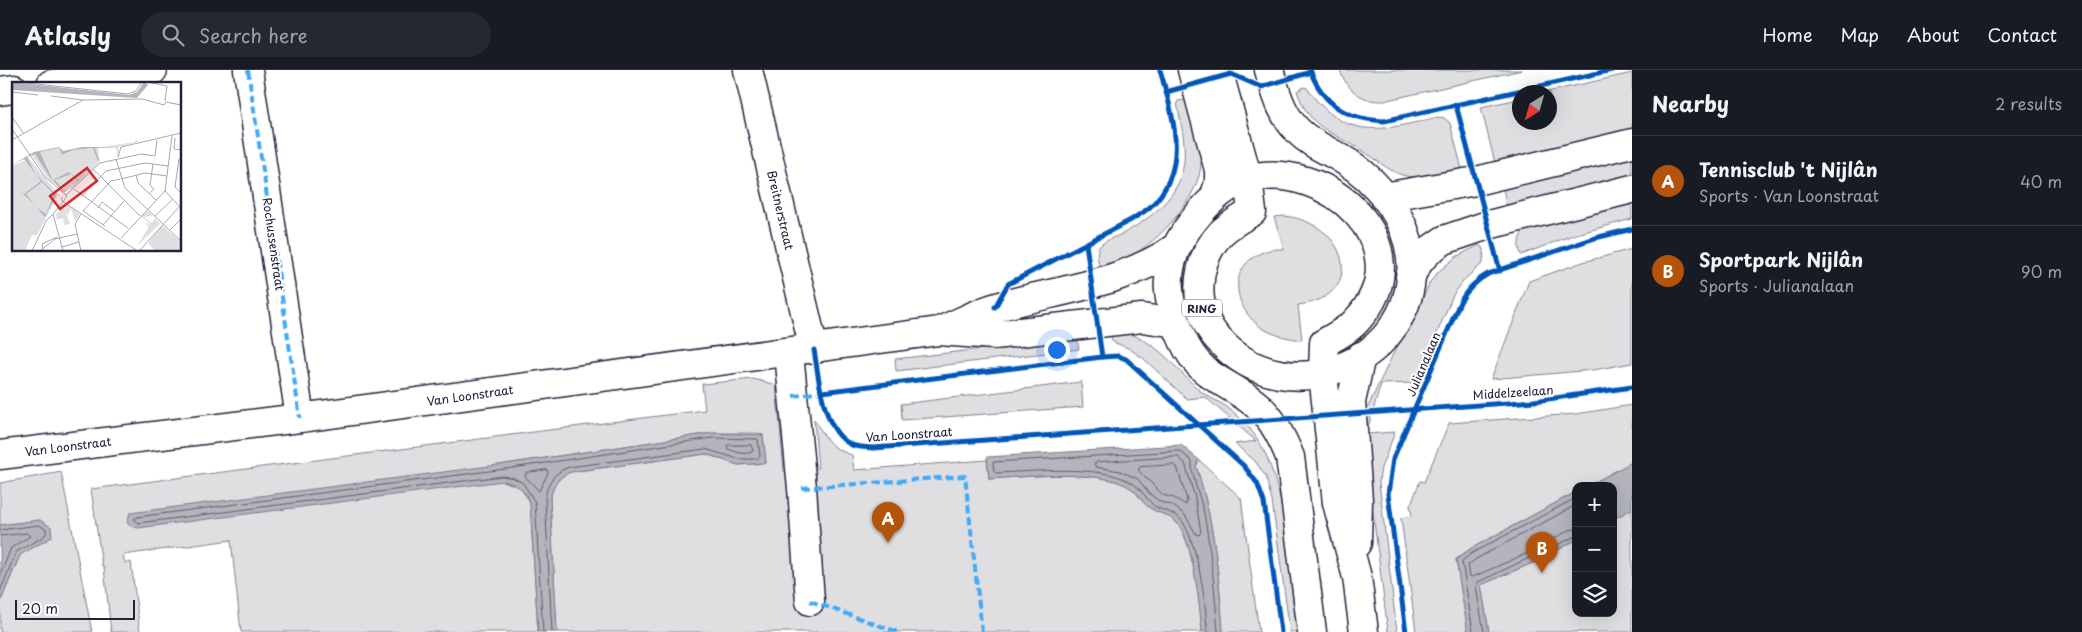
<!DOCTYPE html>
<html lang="en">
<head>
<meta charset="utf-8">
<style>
  :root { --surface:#171b24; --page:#242831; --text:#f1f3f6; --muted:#9ea1a6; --line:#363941; --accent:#b45309 }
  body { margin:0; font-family:"Playpen Sans",sans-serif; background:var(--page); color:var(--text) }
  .controls { position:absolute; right:15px; bottom:15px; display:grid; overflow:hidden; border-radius:10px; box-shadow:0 5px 20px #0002 }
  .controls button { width:45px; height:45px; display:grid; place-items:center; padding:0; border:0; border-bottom:1px solid var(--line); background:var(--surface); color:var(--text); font:25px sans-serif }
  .compass { position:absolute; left:1512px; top:15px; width:45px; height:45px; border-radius:50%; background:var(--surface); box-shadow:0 5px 20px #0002; rotate:217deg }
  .scale { position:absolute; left:15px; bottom:12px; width:120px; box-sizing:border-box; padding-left:5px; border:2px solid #22223b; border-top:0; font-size:14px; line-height:18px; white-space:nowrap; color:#22223b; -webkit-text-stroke:4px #fff; paint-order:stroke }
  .you { position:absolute; left:1056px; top:279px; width:18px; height:18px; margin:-12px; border:4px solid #fff; border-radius:50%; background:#1a73e8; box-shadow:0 0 0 8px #1a73e833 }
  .badge { display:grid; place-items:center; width:32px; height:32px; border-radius:50%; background:var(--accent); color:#fff; font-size:16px; font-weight:700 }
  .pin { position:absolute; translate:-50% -41px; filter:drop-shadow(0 1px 2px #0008) }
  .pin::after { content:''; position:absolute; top:26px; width:18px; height:15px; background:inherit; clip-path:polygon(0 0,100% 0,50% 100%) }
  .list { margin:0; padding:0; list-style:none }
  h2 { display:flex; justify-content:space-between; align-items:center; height:65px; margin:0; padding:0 20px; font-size:21px }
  h2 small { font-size:16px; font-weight:400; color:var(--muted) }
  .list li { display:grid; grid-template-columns:32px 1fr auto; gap:15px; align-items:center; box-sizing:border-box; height:90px; padding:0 20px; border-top:1px solid var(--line) }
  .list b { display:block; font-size:19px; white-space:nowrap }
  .list p { margin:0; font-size:16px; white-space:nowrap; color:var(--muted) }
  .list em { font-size:16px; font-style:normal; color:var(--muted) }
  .icon { flex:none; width:28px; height:28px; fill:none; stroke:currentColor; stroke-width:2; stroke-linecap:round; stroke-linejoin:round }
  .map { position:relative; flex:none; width:1632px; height:562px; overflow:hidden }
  header { display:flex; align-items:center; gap:30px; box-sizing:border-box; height:70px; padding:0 25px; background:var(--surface); border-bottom:1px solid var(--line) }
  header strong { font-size:24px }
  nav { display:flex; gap:28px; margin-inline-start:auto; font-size:18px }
  .search { width:350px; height:45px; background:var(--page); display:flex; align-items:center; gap:12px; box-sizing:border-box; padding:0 18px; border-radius:28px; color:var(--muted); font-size:19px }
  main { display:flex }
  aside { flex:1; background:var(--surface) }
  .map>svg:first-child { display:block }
  .green { fill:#dfdfe2; stroke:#80808e }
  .water { fill:#b4b4bc; stroke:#7a7a88 }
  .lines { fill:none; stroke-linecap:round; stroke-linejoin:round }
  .shore { stroke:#5c5c6f; stroke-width:1 }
  .minor-casing { stroke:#22223b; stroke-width:31 }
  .major-casing { stroke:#22223b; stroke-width:31 }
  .minor { stroke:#fff; stroke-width:28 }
  .major { stroke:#fff; stroke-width:28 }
  .quiet { stroke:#3fa9f5; stroke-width:4; stroke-dasharray:8 4; stroke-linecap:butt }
  .cycleway-casing { stroke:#fff; stroke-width:8 }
  .cycleway { stroke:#0057b8; stroke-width:5 }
  .labels { text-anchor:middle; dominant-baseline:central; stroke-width:4; stroke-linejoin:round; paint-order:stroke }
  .shield { fill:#fff; stroke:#646476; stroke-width:1 }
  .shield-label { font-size:11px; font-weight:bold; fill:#22223b }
  .street-label { font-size:12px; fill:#22223b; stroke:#fff }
  .inset-road { fill:none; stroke:#a7a7b1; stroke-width:1 }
  .view { fill:#d62828; fill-opacity:0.15; stroke:#d62828; stroke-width:2.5 }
  .inset-edge { fill:none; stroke:#22223b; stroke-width:2.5 }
</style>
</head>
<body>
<header>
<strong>Atlasly</strong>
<div class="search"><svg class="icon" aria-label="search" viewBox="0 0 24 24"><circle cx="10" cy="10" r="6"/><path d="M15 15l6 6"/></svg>Search here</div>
<nav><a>Home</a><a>Map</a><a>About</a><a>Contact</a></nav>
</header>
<main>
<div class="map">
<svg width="1632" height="562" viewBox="0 0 1632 562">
  <rect width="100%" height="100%" fill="#fff"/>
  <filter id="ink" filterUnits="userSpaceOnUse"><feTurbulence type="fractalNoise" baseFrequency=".02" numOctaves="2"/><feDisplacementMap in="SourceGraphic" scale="10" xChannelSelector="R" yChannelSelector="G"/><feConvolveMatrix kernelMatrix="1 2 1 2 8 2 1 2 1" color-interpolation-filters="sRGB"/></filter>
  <g filter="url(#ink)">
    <!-- green -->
    <g class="green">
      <path d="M1340,0H1522L1383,31C1362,32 1346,19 1340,0Z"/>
      <polygon points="1632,3 1632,63 1495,93 1481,37 1519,29 1520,52 1550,52 1550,22 1547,22"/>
      <path d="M1304,17L1307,18C1345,72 1381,61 1438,47L1444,48L1450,53L1463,103C1443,105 1422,111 1402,105C1387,100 1376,89 1363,81C1333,62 1309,59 1297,21Z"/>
      <path d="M1186,30C1192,50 1202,72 1201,93C1200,128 1158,172 1129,187C1119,191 1109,194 1099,196C1098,190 1096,183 1099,177C1103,171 1115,167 1122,164C1145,152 1170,134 1180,109C1189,84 1182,58 1177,33L1178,31Z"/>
      <polygon points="1632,86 1632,106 1509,136 1506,134 1503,118"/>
      <path d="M1632,129V149L1573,165L1521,185C1517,173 1518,165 1529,157Z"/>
      <path d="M1284,146C1350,153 1367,228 1298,235L1302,270C1288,268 1275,266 1262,258C1234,239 1226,199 1261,183C1269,179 1276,179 1284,179L1274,147Z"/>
      <polygon points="1479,175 1484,179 1483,193 1465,209 1453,225 1416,313 1381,314 1366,364 1395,362 1381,398 1379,412 1397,562 1388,562 1364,371 1364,348 1367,339 1393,284 1411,254 1430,212 1438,202 1456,187"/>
      <polygon points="1632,179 1632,293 1593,300 1491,309 1529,211 1583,192"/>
      <path d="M1128,263C1162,276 1173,296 1198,319C1206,326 1215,330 1224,335C1236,343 1248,355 1256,367C1286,409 1292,509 1299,562H1290L1272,431L1266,407L1255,391L1235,374L1256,371L1205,327L1187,329L1143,288L1128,278L1113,272L1110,265Z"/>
      <polygon points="1077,268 1079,279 896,301 895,289"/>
      <path d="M753,309L776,315L784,401L818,398L814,349C826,368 828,377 852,385L854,400L987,390L989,409C1023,407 1106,398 1132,419C1138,424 1141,431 1147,436C1156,443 1168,444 1176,452C1193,468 1200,538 1202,562H557L550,428C554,415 557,408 570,402L706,384L738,395L766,393L763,365L756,363H712L505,394L503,411L520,417L530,433L538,562H241L231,470L123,485L125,493L131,492L140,562H111L104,497L102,496L91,419L705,340L702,314Z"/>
      <polygon points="1081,312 1083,337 902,350 901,334"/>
      <polygon points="1632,335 1632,392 1588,416 1576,416 1576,422 1470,479 1456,489 1468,562 1416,562 1401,448 1412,446 1410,436 1420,411 1424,412 1449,353 1576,344"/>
      <path d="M1199,390L1241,428L1259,562H1223C1219,506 1214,450 1196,396Z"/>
      <polygon points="61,402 92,562 0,562 0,533 20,485 40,450 0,455 0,413"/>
      <polygon points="1632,439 1632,562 1489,562 1481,515 1537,491 1576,470 1576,543 1613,543 1613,449"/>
    </g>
    <!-- water -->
    <g class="water">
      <path d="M712,363L763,365L766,393L738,395L706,384L570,402C557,408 554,415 550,428L557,562H538L530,433C524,419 518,414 503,411L138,458L129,455L127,452L130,443L505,394Z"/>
      <path d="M1181,375L1199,390L1196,396C1214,450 1219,506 1223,562H1202C1200,538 1193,468 1176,452C1168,444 1156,443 1147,436C1141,431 1138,423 1132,419C1105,398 1022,407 989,409L987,387Z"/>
      <polygon points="1632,392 1632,439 1613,449 1613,416 1588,416"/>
      <polygon points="1576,422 1576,470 1537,491 1481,515 1489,562 1468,562 1456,490 1470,479"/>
      <polygon points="40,450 51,457 52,467 20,485 0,533 0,455"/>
    </g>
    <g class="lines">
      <!-- shore -->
      <g class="shore">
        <path d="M730,375H751L753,381C746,386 736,382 728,379L727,376Z"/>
        <polygon points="1178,387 1185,393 1195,428 1201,462 1199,465 1196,464 1185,445 1172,435 1160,432 1150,424 1138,409 1120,401 1096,397 1094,394 1097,392"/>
        <polygon points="1174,395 1177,397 1187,430 1186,435 1174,428 1163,425 1138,400 1140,397"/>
        <polygon points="547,400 548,403 539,421 525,406 526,403"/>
        <polyline points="1576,435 1476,489 1468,495 1470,506 1473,507 1532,481 1569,460 1576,459"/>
        <polyline points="0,460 39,455 46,459 46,464 43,467 16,482 0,522"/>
        <polyline points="0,466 27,463 30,466 11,478 0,506"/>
        <path d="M543,562L535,432L523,413L514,408L502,406L139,453L134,449L137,447L505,399L712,368L758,369L760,386L758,389H739L705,379L569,397C553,403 548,412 545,428L552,562"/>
        <path d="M1207,562C1207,536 1197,471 1182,451C1175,442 1165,442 1156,437C1147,431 1143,421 1135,415C1107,393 1030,402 996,403L994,401L993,392L1180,381L1192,391C1190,402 1201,430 1204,443C1211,483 1215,522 1218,562"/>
        <polyline points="1473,562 1462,491 1472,483 1576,428"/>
        <polyline points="1484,562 1476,517 1478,512 1576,466"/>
      </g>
      <defs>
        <g id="minor">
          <polyline points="248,0 300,348"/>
          <polyline points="748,0 814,280"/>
          <polyline points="51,14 153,0"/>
          <polyline points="0,21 14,19"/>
          <polyline points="1384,127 1476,111 1632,73"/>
          <polyline points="1410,206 1421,189 1431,179 1444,170 1488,155 1632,119"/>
          <path d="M944,259C961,252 979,242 997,237C1056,220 1124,214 1175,178"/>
          <polyline points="789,283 802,418 810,531"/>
          <polyline points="0,385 300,348 939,261 994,265 1142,248 1176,253"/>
        </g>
        <g id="major">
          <polyline points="1192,0 1219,100 1219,113 1214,128"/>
          <path d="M1218,0L1248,109L1252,142C1242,148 1229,155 1221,163C1194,192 1191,240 1219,270C1288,347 1420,290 1411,188C1407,148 1377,109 1342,89C1327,80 1311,74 1298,61C1281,44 1276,22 1269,0"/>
          <polyline points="1357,473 1358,430 1351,332 1361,286"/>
          <path d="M1312,562L1290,387C1284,372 1277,357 1266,344C1251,327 1230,318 1211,305C1189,290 1178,263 1172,238C1163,205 1173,175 1194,150C1208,132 1225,115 1247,109C1327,87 1424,177 1358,249C1350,259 1336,266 1324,273L1323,304L1337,433L1357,507L1364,562"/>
        </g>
      </defs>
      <!-- minor casing -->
      <use href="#minor" class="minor-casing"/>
      <!-- major casing -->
      <use href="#major" class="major-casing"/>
      <!-- minor -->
      <use href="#minor" class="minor"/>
      <!-- major -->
      <use href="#major" class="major"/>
      <!-- quiet -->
      <g class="quiet">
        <polyline points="248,0 300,348"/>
        <polyline points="793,326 822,322"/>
        <polyline points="802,418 965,406 982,562"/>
        <polyline points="810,531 898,562"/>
      </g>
      <defs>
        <g id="cycleway">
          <path d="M1310,0C1324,36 1347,49 1384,51L1612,0"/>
          <polyline points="1166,22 1231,4 1261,17 1311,2"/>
          <polyline points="1456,35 1500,201"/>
          <polyline points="1086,174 1102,287"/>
          <path d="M995,237L1008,214L1131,150C1137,146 1144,142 1150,137C1191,99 1173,46 1160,0"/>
          <path d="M814,280C819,307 822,360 850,374C857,378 865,377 873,378L1534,331L1632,317"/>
          <polyline points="822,322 1102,287 1118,286 1126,289 1244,396 1257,413 1264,432 1281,562"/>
          <path d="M1406,562L1388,424L1393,389L1460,232C1467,220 1475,211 1488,204L1595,168L1632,159"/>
        </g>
      </defs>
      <!-- cycleway casing -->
      <use href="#cycleway" class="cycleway-casing"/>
      <!-- cycleway -->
      <use href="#cycleway" class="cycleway"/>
    </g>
  </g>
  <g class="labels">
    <!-- shield labels -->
    <rect class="shield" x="1182" y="229.5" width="40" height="17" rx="4"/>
    <g class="shield-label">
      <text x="1202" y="238">RING</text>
    </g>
    <!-- street labels -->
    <g class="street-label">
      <text transform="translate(781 140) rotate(77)">Breitnerstraat</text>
      <text transform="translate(274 174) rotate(82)">Rochussenstraat</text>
      <text transform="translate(1423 294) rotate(-67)">Julianalaan</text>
      <text transform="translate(1513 322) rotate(-4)">Middelzeelaan</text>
      <text transform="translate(470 325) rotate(-8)">Van Loonstraat</text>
      <text transform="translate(909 364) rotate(-4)">Van Loonstraat</text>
      <text transform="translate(68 376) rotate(-7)">Van Loonstraat</text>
    </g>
  </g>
  <!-- overview -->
  <g transform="translate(12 12)">
    <rect width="169" height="169" fill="#fff"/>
    <path d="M124,57L126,60L107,65L106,75L104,66H86L88,80L62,105L52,109L36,97L19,72H23L43,101L45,97H41L28,70L47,66L50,73L61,68L82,66L86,79L83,66L123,60ZM15,74L48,114V115L49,118L46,113L25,153H20L13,169H0V84L14,78ZM54,122L68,132L63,139L59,126L56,133L52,124L58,142L52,143L51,136L45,138L44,132ZM136,129L141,134L132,135L140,141L143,136L148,142L125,164L137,145L132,140L139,143L129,134ZM150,143L169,160V169H143L136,161Z" fill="#dfdfe2"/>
    <path d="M0,0L117,13L125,10L132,0L136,3L125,16L0,8ZM47,65L51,69L70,65H104L83,66L87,78L86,79L81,66L61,68L50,73L47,66L28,70L41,98L57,90L66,98L74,91L61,104L65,99L59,92L43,98L52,109L56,107L52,111L37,94L23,72L15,75L23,91L44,113L33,135L24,125L34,132L42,112L30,100L14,112L23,123L7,108L12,112L29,99L12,77L0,83L22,70Z" fill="#b4b4bc"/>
    <path class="inset-road" d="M6,0L116,12L124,9L130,0M136,0L155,4L153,19M0,10L26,13M39,14L71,18M154,20L169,23M0,35L12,52M0,47L33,95L55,114L51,120M160,54L153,109L169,126M163,56L162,67L169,68M0,58L71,18L130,17L152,23L154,20M106,75L109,65L169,51M104,77L113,106L169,159M167,77L163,105L169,111M81,87L128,134M124,93L126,101L144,118M109,97L133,91L155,94M62,107L116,146M137,112L142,107L138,103L141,82M54,113L88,81L129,72L143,74L145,58M70,114L94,89L133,81L156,84M50,115V119L124,168M86,126L90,120L102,129M69,132L63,142L69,169M143,134L161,117M91,143L112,119M93,144L71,129L99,99L108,97M158,148L169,137M109,156L153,109M50,165L67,160M31,167L30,162L45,155M128,168L168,124M20,169L34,139L41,132M28,169L43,157L65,152M51,169L41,132L51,120"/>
    <path class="view" d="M75,86L85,99L48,127L38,114Z"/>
    <rect width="169" height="169" class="inset-edge"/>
  </g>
</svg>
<div class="controls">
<button>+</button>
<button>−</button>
<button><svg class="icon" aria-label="layers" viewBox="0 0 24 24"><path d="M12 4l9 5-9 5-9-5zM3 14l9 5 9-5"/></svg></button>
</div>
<svg class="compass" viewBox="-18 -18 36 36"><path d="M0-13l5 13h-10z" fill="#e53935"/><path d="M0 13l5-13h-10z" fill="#9ea1a6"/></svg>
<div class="scale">20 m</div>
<div class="you"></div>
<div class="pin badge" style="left:888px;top:473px">A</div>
<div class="pin badge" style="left:1542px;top:503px">B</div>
</div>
<aside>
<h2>Nearby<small>2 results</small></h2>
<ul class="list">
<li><span class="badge">A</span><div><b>Tennisclub 't Nijlân</b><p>Sports · Van Loonstraat</p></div><em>40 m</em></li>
<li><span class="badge">B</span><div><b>Sportpark Nijlân</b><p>Sports · Julianalaan</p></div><em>90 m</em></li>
</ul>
</aside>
</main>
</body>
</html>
